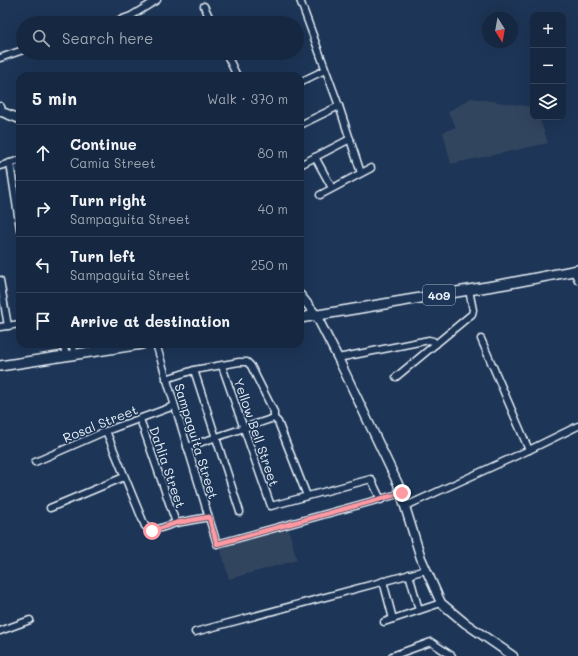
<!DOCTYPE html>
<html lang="en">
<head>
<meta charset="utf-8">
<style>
  :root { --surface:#162841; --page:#1f3048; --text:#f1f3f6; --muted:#9ea6b1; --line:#35445a }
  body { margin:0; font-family:Mali,sans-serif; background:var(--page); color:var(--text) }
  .controls { position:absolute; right:12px; top:12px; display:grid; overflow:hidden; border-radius:8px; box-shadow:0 4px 16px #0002 }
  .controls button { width:36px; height:36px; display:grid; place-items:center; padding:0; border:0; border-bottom:1px solid var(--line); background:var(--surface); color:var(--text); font:20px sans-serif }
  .compass { position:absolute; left:482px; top:12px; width:36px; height:36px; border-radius:50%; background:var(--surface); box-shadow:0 4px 16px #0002; rotate:169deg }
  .stop { position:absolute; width:12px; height:12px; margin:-9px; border:3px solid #ff9aa2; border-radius:50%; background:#fff }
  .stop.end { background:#ff9aa2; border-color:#fff; box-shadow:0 1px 4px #0008 }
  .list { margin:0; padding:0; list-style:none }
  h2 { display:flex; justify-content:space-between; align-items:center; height:52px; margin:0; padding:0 16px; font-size:17px }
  h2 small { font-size:13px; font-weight:400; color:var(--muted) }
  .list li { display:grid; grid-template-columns:26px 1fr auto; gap:12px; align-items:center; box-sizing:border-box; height:56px; padding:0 16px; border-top:1px solid var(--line) }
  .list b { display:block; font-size:15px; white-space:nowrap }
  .list p { margin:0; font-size:13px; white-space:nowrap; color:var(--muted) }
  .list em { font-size:13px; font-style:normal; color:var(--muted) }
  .icon { flex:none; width:22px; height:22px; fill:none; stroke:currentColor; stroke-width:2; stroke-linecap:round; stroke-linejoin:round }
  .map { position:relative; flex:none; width:578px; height:656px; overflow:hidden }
  .search { position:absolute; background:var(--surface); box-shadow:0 4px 16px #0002; left:16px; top:16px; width:288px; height:44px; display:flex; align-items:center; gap:10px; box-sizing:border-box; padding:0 14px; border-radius:22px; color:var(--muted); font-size:15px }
  .panel { position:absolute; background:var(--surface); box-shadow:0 4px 16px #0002; left:16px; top:72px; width:288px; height:276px; border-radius:12px }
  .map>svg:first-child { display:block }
  .built { fill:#32455e }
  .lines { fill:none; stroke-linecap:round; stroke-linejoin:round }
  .street-casing { stroke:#e8f1f8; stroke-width:9 }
  .secondary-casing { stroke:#e8f1f8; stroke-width:11 }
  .primary-casing { stroke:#e8f1f8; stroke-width:12 }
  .street { stroke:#1d3557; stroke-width:6 }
  .secondary { stroke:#1d3557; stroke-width:8 }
  .primary { stroke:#1d3557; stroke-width:9 }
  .route { stroke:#ff9aa2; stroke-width:5 }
  .labels { text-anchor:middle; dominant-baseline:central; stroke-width:3.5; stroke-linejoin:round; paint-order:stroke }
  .shield { fill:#1d3557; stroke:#abb9c8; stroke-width:1 }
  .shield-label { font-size:12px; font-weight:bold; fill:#e8f1f8 }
  .street-label { font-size:13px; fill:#e8f1f8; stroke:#1d3557 }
</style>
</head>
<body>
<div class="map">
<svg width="578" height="656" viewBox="0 0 578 656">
  <rect width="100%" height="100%" fill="#1d3557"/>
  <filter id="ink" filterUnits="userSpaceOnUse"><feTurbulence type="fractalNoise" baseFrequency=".025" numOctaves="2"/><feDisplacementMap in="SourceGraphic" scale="8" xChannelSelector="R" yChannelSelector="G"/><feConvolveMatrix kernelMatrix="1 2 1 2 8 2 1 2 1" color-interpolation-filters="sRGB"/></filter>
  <g filter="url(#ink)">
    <!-- built -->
    <g class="built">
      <polygon points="471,98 533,107 533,117 539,117 548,143 451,164 443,132 456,127 448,112"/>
      <polygon points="288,528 297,560 229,579 220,547"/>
    </g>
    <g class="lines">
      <defs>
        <g id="street">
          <polyline points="300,0 339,106 361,173"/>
          <polyline points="204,6 212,23"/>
          <polyline points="112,23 131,16 157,0"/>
          <polyline points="226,53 237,76"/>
          <polyline points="0,58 23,50"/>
          <polyline points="300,82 325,70"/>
          <polyline points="300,125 339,106"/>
          <polyline points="315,157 332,188"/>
          <polyline points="10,163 20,229"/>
          <polyline points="300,165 350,139"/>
          <polyline points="0,166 20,160"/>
          <polyline points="320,195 371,168"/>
          <polyline points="573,270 578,280"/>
          <polyline points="0,280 8,326"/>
          <polyline points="0,327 20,324"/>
          <polyline points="481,339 529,450"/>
          <polyline points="65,344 64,347 66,356"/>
          <polyline points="72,344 75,354"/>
          <polyline points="156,344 217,544 402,493"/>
          <polyline points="338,358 429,340 433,341 436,344"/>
          <polyline points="222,366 271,506 371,479 381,500"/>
          <polyline points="194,370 240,512"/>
          <polyline points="396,377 472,314 473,310 469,290"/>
          <polyline points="166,379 194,370 239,362 247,362 251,366 274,412 274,418 278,422 307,496"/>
          <polyline points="140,419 176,523"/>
          <polyline points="106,431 145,526 152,531 176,523 209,517"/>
          <polyline points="187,447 274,418"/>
          <polyline points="35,462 106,431 174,406"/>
          <polyline points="406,506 529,450 578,426"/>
          <polyline points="50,508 124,477"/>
          <polyline points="409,574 419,610"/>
          <polyline points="383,581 393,619"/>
          <polyline points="384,622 441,603"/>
          <polyline points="0,631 30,620"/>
          <polyline points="195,632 426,570"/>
          <polyline points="392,656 431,642 452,656"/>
        </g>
        <g id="secondary">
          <polyline points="0,107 2,112 20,119"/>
          <polyline points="300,295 316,315 338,358 398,484 421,558 441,603 465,623 513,656"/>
        </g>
        <g id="primary">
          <polyline points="300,318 505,284 578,270"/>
          <polyline points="0,366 142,344"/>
        </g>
      </defs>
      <!-- street casing -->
      <use href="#street" class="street-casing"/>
      <!-- secondary casing -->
      <use href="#secondary" class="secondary-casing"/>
      <!-- primary casing -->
      <use href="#primary" class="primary-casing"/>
      <!-- street -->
      <use href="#street" class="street"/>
      <!-- secondary -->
      <use href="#secondary" class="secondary"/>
      <!-- primary -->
      <use href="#primary" class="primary"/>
    </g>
  </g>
  <g class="lines" filter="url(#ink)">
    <!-- route -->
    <polyline class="route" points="152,531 176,523 209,517 217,544 402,493"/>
  </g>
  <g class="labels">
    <!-- shield labels -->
    <rect class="shield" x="423" y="285" width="32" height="20" rx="3"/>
    <g class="shield-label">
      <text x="439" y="295">409</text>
    </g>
    <!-- street labels -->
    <g class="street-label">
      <text transform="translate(100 423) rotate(-22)">Rosal Street</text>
      <text transform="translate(257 432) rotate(71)">Yellow Bell Street</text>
      <text transform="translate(197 441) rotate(73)">Sampaguita Street</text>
      <text transform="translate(168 467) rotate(71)">Dahlia Street</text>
    </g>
  </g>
</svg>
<div class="controls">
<button>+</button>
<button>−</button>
<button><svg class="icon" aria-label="layers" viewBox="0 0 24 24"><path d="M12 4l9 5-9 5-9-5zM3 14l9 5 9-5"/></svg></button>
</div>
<svg class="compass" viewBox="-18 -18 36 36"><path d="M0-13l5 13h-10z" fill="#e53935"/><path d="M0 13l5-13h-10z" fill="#9ea6b1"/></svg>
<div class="stop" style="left:152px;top:531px"></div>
<div class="stop end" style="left:402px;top:493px"></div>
<div class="search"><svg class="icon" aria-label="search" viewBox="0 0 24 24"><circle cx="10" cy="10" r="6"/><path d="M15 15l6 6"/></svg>Search here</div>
<section class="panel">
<h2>5 min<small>Walk · 370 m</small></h2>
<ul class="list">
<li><svg class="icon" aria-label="ahead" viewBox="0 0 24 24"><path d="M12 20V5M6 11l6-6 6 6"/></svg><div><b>Continue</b><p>Camia Street</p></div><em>80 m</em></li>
<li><svg class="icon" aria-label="right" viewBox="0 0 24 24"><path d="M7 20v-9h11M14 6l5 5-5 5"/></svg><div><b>Turn right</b><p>Sampaguita Street</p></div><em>40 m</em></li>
<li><svg class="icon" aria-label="left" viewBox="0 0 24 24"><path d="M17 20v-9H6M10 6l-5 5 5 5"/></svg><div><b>Turn left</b><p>Sampaguita Street</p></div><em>250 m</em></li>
<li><svg class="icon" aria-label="arrive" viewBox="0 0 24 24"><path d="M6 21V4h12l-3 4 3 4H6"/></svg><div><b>Arrive at destination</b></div></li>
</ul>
</section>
</div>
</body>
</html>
